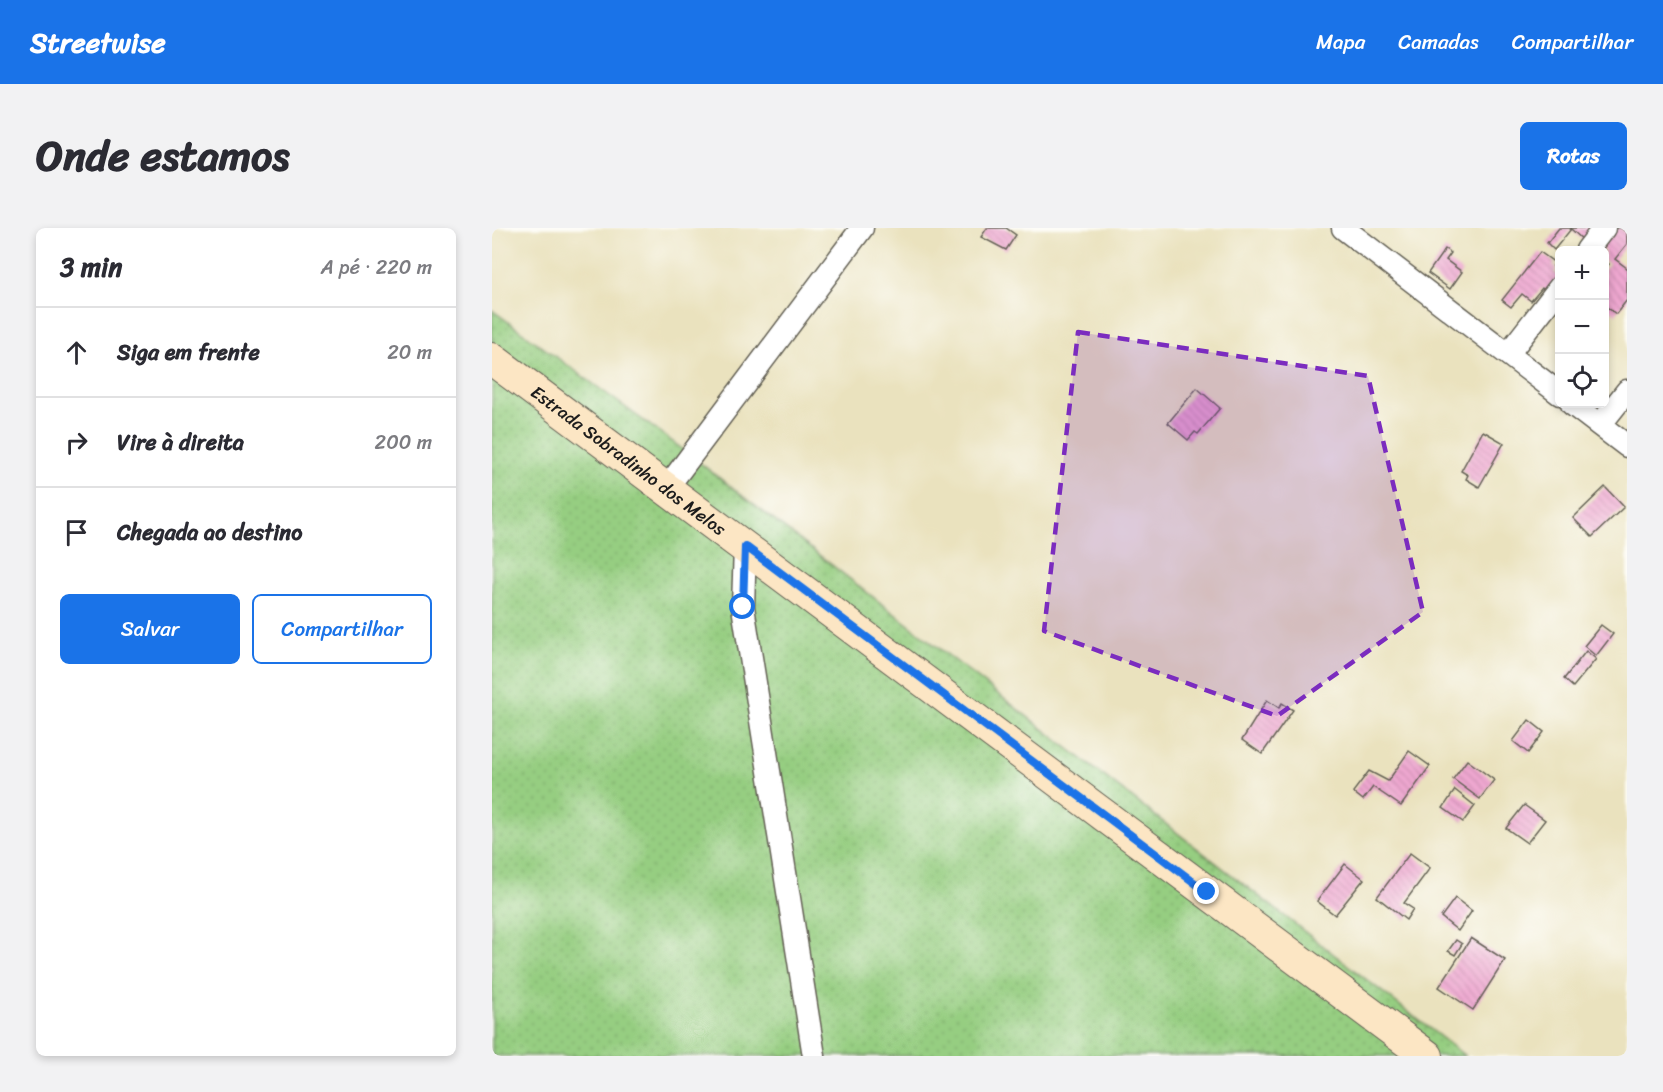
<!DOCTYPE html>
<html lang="pt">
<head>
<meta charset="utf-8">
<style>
  :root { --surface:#fff; --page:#f2f2f3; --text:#2b2b33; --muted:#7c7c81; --line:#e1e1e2; --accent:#1a73e8 }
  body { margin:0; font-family:Sriracha,sans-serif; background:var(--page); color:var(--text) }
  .controls { position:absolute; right:18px; top:18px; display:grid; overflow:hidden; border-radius:9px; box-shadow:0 3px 9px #0003 }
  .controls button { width:54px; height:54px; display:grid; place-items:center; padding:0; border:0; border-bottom:2px solid var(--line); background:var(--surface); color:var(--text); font:30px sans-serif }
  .stop { position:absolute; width:18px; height:18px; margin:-14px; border:4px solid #1a73e8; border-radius:50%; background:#fff }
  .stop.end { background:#1a73e8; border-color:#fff; box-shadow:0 2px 6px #0008 }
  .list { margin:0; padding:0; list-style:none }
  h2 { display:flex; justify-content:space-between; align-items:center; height:78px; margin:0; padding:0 24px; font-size:26px }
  h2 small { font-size:20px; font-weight:400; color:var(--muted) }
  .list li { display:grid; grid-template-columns:39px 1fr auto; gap:18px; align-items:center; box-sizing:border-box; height:90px; padding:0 24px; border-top:2px solid var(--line) }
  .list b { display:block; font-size:22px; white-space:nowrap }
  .list em { font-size:20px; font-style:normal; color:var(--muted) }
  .actions { display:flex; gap:12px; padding:18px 24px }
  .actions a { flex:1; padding:14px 0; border:2px solid var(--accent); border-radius:9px; text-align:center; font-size:21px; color:var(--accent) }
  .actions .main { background:var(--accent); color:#fff }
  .icon { flex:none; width:33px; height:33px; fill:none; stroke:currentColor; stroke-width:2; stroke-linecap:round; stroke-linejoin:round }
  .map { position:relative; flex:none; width:1135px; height:828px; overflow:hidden; border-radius:9px }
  header { display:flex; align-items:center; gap:36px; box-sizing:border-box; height:84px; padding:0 30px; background:var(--accent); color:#fff }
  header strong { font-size:28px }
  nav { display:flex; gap:33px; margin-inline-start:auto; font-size:21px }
  .intro { display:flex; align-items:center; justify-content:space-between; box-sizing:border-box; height:144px; padding:0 36px }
  h1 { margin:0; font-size:42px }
  .button { padding:15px 27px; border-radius:9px; background:var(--accent); color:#fff; font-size:21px; font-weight:700 }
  main { display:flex; gap:36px; padding:0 36px }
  aside { flex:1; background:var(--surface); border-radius:9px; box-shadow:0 3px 9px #0003 }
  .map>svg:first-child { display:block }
  .grass { fill:url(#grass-dots); stroke:#59754e; stroke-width:1.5 }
  .building { fill:url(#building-back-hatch) }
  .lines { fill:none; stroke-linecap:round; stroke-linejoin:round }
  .street-casing { stroke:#646155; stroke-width:25 }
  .secondary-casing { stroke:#646155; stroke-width:34 }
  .street { stroke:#fff; stroke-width:22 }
  .secondary { stroke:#fce6c4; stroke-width:32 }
  .route { stroke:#1a73e8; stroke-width:8 }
  .marked { fill:#7b2cbf; fill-opacity:0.2; stroke:#7b2cbf; stroke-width:4.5; stroke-dasharray:12 8; stroke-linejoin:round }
  .labels { text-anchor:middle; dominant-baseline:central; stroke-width:5; stroke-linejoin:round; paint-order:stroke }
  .street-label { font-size:18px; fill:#1c1c1c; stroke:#fdfcf7 }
</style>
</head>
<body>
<header>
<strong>Streetwise</strong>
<nav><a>Mapa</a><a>Camadas</a><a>Compartilhar</a></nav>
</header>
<div class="intro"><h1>Onde estamos</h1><a class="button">Rotas</a></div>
<main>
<aside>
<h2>3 min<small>A pé · 220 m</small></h2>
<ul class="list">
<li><svg class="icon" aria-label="ahead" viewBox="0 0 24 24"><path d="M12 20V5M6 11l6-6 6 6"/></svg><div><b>Siga em frente</b></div><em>20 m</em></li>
<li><svg class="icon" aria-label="right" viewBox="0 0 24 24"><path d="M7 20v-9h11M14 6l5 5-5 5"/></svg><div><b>Vire à direita</b></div><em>200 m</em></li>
<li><svg class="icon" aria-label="arrive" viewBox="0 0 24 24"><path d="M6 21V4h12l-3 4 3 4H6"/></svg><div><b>Chegada ao destino</b></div></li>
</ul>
<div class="actions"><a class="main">Salvar</a><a>Compartilhar</a></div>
</aside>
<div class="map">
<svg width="1135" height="828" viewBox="0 0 1135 828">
  <defs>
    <pattern id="grass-dots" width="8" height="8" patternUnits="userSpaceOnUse" patternTransform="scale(1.5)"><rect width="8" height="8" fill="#96ce81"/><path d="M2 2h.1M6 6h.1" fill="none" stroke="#81b06f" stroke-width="1.8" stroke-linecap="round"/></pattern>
    <pattern id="building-back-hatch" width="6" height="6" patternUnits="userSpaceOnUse" patternTransform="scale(1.5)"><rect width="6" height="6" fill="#eea7d0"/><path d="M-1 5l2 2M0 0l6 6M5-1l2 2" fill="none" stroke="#cc8fb2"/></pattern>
  </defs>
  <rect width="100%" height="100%" fill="#fdfcf7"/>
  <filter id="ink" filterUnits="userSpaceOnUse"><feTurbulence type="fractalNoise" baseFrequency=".0167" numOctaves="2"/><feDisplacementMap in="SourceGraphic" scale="12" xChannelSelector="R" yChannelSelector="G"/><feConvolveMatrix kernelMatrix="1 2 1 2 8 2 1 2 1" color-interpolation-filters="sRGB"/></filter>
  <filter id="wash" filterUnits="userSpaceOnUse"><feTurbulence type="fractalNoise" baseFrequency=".008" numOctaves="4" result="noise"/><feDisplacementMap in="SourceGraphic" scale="24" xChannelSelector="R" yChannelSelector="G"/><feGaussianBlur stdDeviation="1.35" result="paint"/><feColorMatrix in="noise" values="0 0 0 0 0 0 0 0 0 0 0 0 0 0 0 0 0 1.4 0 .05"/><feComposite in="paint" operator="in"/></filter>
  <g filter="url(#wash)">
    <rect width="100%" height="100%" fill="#eae2be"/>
    <!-- grass -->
    <polygon class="grass" points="0,82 181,214 973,828 0,828"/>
    <g id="blocks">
      <!-- building -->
      <g class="building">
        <polygon points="495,0 514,0 524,7 514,22 489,9"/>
        <polygon points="1067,0 1107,0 1092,13 1079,1 1062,22 1055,15"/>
        <polygon points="1122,0 1129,0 1135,5 1135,16 1123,31 1135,40 1135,72 1124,86 1112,77 1112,42 1117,36 1112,32 1112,22 1104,22"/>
        <polygon points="953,21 959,25 954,32 970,44 958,61 936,45"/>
        <polygon points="1048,24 1063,35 1061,38 1065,40 1062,44 1067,48 1057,67 1050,60 1039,73 1030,66 1019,79 1010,72"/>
        <polygon points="705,160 728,180 706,206 703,204 696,212 676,195"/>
        <polygon points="991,203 1012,215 987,259 974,251 976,247 969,243"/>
        <polygon points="1113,259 1132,279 1100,309 1081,290"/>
        <polygon points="1109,397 1121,406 1104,428 1092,418"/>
        <polygon points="1094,423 1104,431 1081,459 1072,451"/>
        <polygon points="775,472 787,480 790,475 801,482 770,526 750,512"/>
        <polygon points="1037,492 1052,504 1036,525 1021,513"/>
        <polygon points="917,523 938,538 909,578 881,559 871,572 861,564 877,543 896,553"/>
        <polygon points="975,532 1002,552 988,571 961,551"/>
        <polygon points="963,562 983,578 971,594 951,580"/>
        <polygon points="1032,577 1053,592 1035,615 1014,600"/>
        <polygon points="918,625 938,640 912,675 921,681 914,692 885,669"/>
        <polygon points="853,636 872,651 843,687 825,673"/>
        <polygon points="963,670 980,683 966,703 949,689"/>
        <polygon points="979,710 1013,732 981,782 947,759"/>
        <polygon points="964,712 970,716 963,727 956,723"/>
      </g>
    </g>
  </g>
  <g filter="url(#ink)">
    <use href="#blocks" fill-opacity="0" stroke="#646155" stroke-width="1.5"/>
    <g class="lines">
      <defs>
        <g id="street">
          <polyline points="851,0 1068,166"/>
          <polyline points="1095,22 1112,0"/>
          <polyline points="1016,126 1068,59"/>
          <polyline points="1080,176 1135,218"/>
          <polyline points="1108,197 1135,163"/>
          <polyline points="174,261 370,0"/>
          <polyline points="253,318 251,379 322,828"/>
        </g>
        <g id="secondary">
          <path id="s1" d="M0,131L935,828"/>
        </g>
      </defs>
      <!-- street casing -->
      <use href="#street" class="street-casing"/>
      <!-- secondary casing -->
      <use href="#secondary" class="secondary-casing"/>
      <!-- street -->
      <use href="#street" class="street"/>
      <!-- secondary -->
      <use href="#secondary" class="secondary"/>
    </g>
  </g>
  <g class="lines" filter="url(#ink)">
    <!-- route -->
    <polyline class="route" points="251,379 253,318 715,664"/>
  </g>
  <!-- marked area -->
  <path class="marked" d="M586,104L876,148L931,384L785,488L552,403Z"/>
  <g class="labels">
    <!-- street labels -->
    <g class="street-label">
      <text stroke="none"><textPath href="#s1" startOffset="170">Estrada Sobradinho dos Melos</textPath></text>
    </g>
  </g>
</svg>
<div class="controls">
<button>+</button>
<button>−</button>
<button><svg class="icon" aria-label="locate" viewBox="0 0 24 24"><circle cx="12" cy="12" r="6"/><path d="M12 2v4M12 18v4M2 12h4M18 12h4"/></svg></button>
</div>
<div class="stop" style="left:251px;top:379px"></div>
<div class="stop end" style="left:715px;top:664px"></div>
</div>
</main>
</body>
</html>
